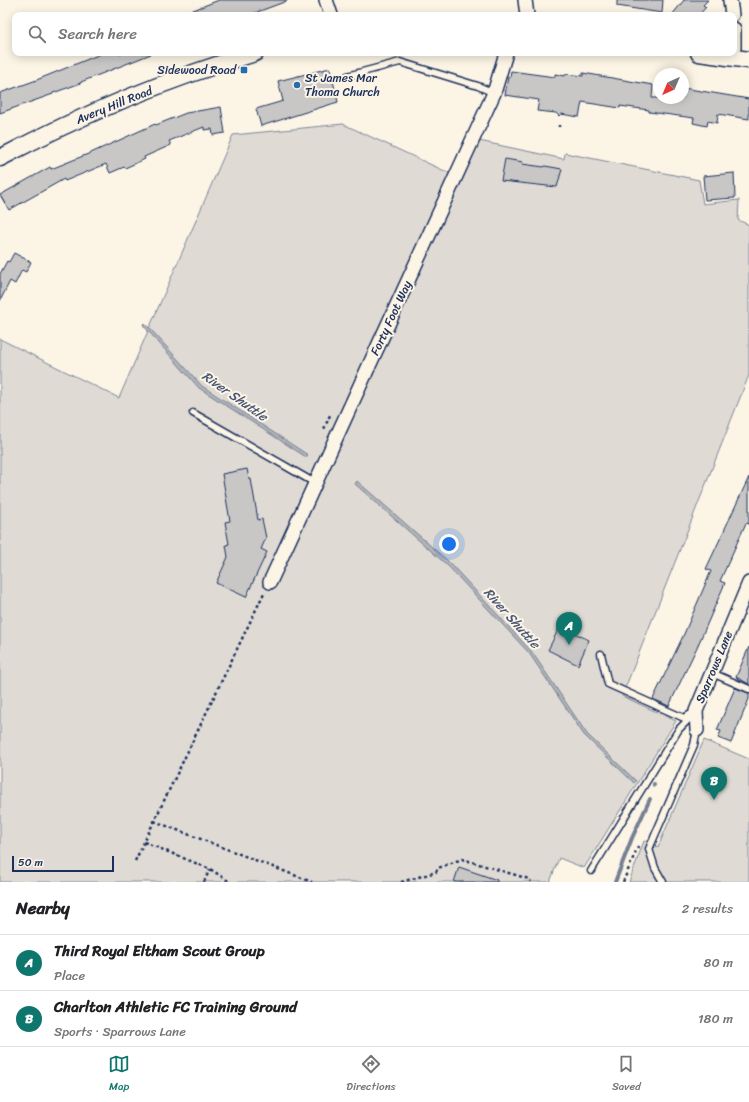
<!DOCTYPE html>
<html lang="en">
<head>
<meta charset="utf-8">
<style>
  :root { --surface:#fff; --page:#f6f6f6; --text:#202124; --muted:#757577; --line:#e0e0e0; --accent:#0f766e }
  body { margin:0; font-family:Sriracha,sans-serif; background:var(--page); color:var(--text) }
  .compass { position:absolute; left:653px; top:68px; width:36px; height:36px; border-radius:50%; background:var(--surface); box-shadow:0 2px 10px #0003; rotate:224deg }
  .scale { position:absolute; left:12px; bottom:10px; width:102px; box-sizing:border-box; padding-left:4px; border:2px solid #1b2f5e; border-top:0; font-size:11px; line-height:14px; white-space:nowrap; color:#1b2f5e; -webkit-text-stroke:3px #fcf5e5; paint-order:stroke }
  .you { position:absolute; left:449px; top:544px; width:14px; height:14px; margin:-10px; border:3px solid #fff; border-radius:50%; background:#1a73e8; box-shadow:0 0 0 6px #1a73e833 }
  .badge { display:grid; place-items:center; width:26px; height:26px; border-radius:50%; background:var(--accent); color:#fff; font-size:13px; font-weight:700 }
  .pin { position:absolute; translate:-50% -33px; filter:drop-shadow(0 1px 2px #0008) }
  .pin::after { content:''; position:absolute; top:21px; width:14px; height:12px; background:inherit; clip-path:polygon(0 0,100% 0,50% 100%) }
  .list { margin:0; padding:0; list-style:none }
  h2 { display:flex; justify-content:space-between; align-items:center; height:52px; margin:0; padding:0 16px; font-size:17px }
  h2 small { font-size:13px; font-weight:400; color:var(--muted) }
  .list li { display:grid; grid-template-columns:26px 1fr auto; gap:12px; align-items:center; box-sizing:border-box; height:56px; padding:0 16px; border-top:1px solid var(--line) }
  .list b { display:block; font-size:15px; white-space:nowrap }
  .list p { margin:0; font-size:13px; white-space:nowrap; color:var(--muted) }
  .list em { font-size:13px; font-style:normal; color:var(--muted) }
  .icon { flex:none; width:22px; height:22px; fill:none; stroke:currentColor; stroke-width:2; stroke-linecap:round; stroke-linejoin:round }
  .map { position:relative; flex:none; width:749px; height:882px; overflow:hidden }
  .search { position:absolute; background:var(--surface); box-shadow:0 2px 10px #0003; left:12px; right:12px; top:12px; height:44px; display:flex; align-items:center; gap:10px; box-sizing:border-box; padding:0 14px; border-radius:8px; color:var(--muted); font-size:15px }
  .sheet { height:164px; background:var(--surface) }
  nav { display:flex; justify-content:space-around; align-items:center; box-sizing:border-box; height:56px; border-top:1px solid var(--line); background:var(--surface); font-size:11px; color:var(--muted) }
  nav a { display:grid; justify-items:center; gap:2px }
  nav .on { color:var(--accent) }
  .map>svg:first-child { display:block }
  .green { fill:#dfdbd4; stroke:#7d8599 }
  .water { fill:#b2b4b8; stroke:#767f94 }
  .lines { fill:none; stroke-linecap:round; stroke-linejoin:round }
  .stream { stroke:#767f94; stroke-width:4 }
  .building { fill:#c8c7c6; stroke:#1b2f5e }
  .service-casing { stroke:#1b2f5e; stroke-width:9 }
  .minor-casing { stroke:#1b2f5e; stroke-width:16 }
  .tertiary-casing { stroke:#1b2f5e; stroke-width:19 }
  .path { stroke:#1b2f5e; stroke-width:2.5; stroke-dasharray:3 3; stroke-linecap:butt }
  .service { stroke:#fcf5e5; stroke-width:6 }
  .minor { stroke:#fcf5e5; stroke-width:13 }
  .tertiary { stroke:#fcf5e5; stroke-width:16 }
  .poi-dot { fill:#1f6fb2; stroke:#fcf5e5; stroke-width:1.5 }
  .labels { text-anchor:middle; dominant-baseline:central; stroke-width:4; stroke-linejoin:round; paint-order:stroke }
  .poi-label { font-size:12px; fill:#1b2f5e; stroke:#fcf5e5; text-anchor:end }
  .street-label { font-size:12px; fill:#1b2f5e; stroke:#fcf5e5 }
  .water-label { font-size:13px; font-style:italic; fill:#485779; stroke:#fcf5e5 }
</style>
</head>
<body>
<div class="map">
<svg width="749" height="882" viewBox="0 0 749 882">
  <rect width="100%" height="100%" fill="#fcf5e5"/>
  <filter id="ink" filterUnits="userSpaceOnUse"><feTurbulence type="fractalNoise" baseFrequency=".025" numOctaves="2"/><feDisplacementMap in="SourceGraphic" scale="8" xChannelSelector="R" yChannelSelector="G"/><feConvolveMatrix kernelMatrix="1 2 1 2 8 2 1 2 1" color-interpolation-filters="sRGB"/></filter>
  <g filter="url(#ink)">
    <!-- green -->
    <g class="green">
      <polygon points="343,124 462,179 479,141 564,159 565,153 699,180 703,204 739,200 738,220 749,225 749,375 622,696 676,721 584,868 559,858 550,882 0,882 0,339 119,398 233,135"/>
      <polygon points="704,740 749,759 749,882 629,882 644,841 658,847"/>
    </g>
    <!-- water -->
    <g class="water">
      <polygon points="145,323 202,386 308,455 306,457 199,388 143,325"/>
      <polygon points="357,481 448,561 532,652 587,734 636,781 634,783 584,735 529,653 448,566 355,484"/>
    </g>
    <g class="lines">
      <!-- stream -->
      <g class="stream">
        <polyline points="654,785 654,784"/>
        <polyline points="615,882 632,838 650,799"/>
      </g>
    </g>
    <!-- building -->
    <g class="building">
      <polygon points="219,0 287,0 287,1 249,15 183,15 183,14"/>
      <polygon points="617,0 663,0 662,13 617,6"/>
      <polygon points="684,0 708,0 703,5 706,7 699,15 672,15"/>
      <polygon points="103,53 151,53 151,54 81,82 81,83 53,93 53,94 0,113 0,93 34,81"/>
      <polygon points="330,68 338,102 261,126 256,109 283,101 278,81"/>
      <polygon points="511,71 555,77 555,74 565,76 566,74 583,76 583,73 653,85 652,98 683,98 683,88 749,99 749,119 718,114 717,123 708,121 707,126 693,123 694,118 649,112 649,110 620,106 620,108 582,102 579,117 561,114 559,116 556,113 537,111 539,100 505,95 508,77 510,77"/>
      <polygon points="221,107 225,133 213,135 212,129 204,130 204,127 169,141 171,145 144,157 145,159 125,168 124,167 110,173 106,164 65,181 64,179 9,210 0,195 50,167 51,169 93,152 155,124 156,125 186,113"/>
      <polygon points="505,159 523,162 522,164 544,167 545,166 562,169 557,187 501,181"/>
      <polygon points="734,173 735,198 705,200 703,176"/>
      <polygon points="14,253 31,262 26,272 22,270 15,284 10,281 0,301 0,274 7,261 9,262"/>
      <polygon points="247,469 249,479 251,479 258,520 262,519 266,538 261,549 267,552 246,597 216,583 228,557 226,545 229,544 225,522 230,521 222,474"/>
      <polygon points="749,477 749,524 746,523 720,581 725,583 698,645 669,706 653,699 684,634 711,571 706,569"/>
      <polygon points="560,626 589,640 578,665 548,650"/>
      <polygon points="749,647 749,684 736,677"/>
      <polygon points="735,688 749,693 749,699 731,743 718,738 721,731 717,730"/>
      <polygon points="459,867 497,880 497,882 454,882"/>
    </g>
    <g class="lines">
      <defs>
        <g id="service">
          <polyline points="347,76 400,62 478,86 494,93"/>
          <polyline points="193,413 315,483"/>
          <polyline points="601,654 608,684 684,718 691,714"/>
          <polyline points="712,673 749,689"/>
          <polyline points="591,871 679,729 695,713"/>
          <polyline points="663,882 655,868 649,849 694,745 697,730"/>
        </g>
        <g id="minor">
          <polyline points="326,0 331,15"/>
          <polyline points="525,0 527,15"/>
          <polyline points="730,0 732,15"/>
          <polyline points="734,29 734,48"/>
          <polyline points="270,582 494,93 506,53"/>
          <polyline points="697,730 696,711 749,583"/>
        </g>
        <g id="tertiary">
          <polyline points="699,53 749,60"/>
          <path d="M0,158C81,115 167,79 255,53"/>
        </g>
      </defs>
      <!-- service casing -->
      <use href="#service" class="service-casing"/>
      <!-- minor casing -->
      <use href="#minor" class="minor-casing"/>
      <!-- tertiary casing -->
      <use href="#tertiary" class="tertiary-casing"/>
      <!-- path -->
      <g class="path">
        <polyline points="559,127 559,125"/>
        <polyline points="324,429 330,415"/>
        <polyline points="154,821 312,882"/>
        <polyline points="144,842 210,869 230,882"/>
        <polyline points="135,861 264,593"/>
        <polyline points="204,882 210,869"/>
        <polyline points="401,882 436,872 438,868 462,859 529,879 531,882"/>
        <polyline points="623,882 639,844"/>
      </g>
      <!-- service -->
      <use href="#service" class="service"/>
      <!-- minor -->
      <use href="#minor" class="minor"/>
      <!-- tertiary -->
      <use href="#tertiary" class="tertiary"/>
    </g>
  </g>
  <!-- markers -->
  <g class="poi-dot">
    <rect x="240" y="66" width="8" height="8" rx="2"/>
    <circle cx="297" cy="85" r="4"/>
  </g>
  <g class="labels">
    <!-- poi labels -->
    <g class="poi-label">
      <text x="236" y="70">Sidewood Road</text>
      <text x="305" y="78" text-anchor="start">St James Mar<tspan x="305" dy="14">Thoma Church</tspan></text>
    </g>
    <!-- street labels -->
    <g class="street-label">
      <text transform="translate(114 105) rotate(-22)">Avery Hill Road</text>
      <text transform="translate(391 318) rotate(-65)">Forty Foot Way</text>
      <text transform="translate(714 667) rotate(-67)">Sparrows Lane</text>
    </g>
    <!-- water labels -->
    <g class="water-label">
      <text transform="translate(235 396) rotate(35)">River Shuttle</text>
      <text transform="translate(512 618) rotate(48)">River Shuttle</text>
    </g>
  </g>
</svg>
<svg class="compass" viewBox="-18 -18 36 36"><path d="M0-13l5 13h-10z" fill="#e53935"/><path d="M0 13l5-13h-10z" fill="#757577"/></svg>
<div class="scale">50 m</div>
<div class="you"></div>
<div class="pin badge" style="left:569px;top:645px">A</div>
<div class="pin badge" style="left:714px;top:800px">B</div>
<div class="search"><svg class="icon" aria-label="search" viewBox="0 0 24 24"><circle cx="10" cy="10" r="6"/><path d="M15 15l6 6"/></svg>Search here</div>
</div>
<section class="sheet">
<h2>Nearby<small>2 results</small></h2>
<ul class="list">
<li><span class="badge">A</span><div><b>Third Royal Eltham Scout Group</b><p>Place</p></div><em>80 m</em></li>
<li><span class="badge">B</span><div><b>Charlton Athletic FC Training Ground</b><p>Sports · Sparrows Lane</p></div><em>180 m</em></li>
</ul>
</section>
<nav>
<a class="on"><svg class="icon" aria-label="map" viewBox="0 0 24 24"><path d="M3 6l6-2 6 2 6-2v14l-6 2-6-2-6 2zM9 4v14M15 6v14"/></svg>Map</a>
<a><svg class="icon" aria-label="directions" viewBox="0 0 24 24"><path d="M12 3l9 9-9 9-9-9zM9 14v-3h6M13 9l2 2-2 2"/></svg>Directions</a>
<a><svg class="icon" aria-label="saved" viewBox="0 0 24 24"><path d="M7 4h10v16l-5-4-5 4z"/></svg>Saved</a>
</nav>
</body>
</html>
